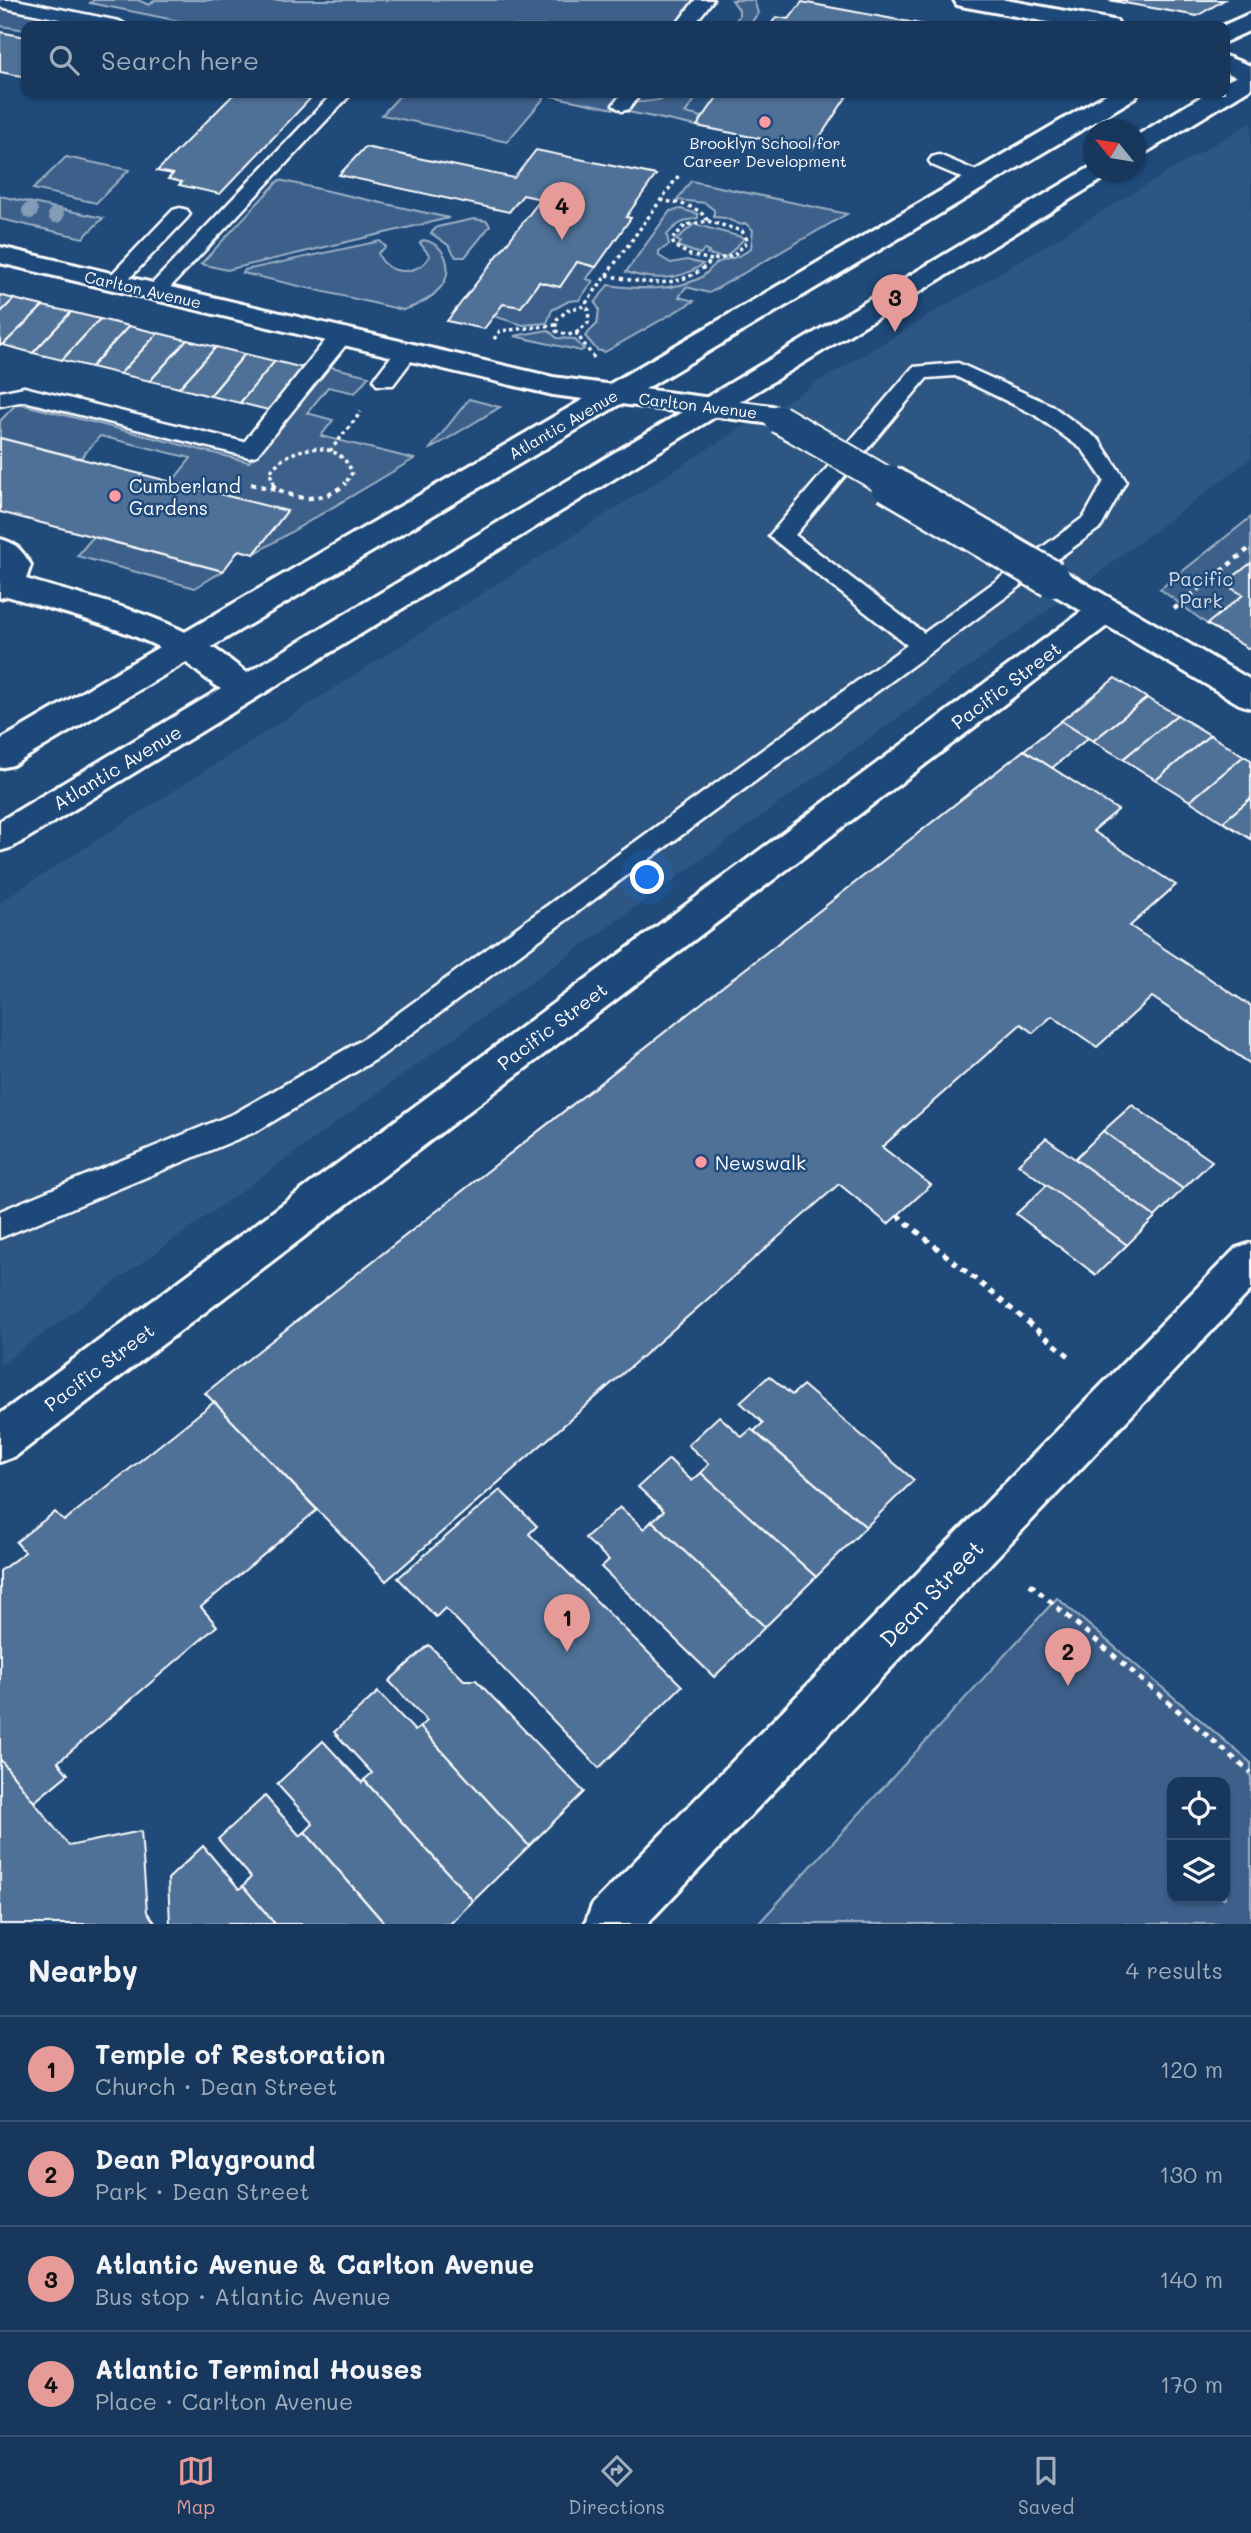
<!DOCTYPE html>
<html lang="en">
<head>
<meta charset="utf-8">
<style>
  :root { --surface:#17385c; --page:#244365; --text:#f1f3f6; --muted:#9eacbb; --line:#365272; --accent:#e69b98 }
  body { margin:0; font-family:Mali,sans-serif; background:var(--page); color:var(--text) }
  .controls { position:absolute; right:21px; bottom:21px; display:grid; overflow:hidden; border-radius:14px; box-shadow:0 2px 5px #0004 }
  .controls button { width:63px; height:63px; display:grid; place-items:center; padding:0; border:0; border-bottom:2px solid var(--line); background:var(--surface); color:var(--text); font:35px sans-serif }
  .compass { position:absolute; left:1083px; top:119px; width:63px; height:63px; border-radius:50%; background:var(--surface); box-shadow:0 2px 5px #0004; rotate:300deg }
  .you { position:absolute; left:648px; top:878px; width:24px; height:24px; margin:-18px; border:5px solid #fff; border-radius:50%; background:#1a73e8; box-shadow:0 0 0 10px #1a73e833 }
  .badge { display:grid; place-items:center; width:46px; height:46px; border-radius:50%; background:var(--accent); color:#111; font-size:23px; font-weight:700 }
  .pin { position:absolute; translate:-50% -58px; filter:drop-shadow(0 2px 4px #0008) }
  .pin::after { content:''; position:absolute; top:37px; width:24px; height:21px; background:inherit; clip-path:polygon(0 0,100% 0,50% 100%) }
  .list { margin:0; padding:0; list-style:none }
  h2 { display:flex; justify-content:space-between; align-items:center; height:91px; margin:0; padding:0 28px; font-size:30px }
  h2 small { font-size:23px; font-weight:400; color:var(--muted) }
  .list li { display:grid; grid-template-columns:46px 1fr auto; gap:21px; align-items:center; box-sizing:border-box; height:105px; padding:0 28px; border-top:2px solid var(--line) }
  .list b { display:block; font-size:26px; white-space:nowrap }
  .list p { margin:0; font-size:23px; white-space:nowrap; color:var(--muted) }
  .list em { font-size:23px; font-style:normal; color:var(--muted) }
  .icon { flex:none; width:38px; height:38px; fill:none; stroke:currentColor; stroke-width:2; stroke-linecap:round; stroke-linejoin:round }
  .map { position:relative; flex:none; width:1251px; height:1924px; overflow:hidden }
  .search { position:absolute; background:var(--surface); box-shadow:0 2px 5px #0004; left:21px; right:21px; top:21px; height:77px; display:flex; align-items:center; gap:18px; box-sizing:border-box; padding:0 24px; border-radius:14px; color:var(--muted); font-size:26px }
  .sheet { height:511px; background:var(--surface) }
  nav { display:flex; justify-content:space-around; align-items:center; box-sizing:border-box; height:98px; border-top:2px solid var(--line); background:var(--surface); font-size:19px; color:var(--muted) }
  nav a { display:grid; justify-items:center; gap:4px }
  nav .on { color:var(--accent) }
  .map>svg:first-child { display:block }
  .built { fill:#2e5683 }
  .green { fill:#3c618b; stroke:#9eb0c5; stroke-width:2; fill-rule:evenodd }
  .building { fill:#507197; stroke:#fff; stroke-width:2 }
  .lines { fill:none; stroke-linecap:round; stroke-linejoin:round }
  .service-casing { stroke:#fff; stroke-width:5 }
  .minor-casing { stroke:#fff; stroke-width:6 }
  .primary-casing { stroke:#fff; stroke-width:6 }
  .path-far2 { stroke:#fff; stroke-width:3.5; stroke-dasharray:3.5 3.5; stroke-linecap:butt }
  .path-far1 { stroke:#fff; stroke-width:4.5; stroke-dasharray:5 5; stroke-linecap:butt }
  .path { stroke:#fff; stroke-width:5; stroke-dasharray:6 6; stroke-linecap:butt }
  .service { fill:#1f4a7a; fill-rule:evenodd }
  .minor { fill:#1f4a7a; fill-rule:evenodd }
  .primary { fill:#1f4a7a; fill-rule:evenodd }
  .minor-bridge-far1-casing { stroke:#fff; stroke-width:32; stroke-linecap:butt }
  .minor-bridge-casing { stroke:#fff; stroke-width:41; stroke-linecap:butt }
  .minor-bridge-far1 { stroke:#1f4a7a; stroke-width:28 }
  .minor-bridge { stroke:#1f4a7a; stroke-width:36 }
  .tree { fill:#859cb6 }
  .poi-dot { fill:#ff9aa2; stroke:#1f4a7a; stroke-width:2.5 }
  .labels { text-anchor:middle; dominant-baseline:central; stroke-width:5; stroke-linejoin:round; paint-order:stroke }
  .far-poi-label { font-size:16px; fill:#fff; stroke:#1f4a7a }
  .far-street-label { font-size:16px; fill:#fff; stroke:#1f4a7a }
  .poi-label { font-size:19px; fill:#fff; stroke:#1f4a7a; text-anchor:start }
  .park-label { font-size:19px; fill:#d8dfe8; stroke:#1f4a7a }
  .street-label { font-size:19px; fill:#fff; stroke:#1f4a7a }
  .near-street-label { font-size:23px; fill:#fff; stroke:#1f4a7a }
</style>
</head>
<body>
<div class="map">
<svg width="1251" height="1924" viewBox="0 0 1251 1924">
  <rect width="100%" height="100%" fill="#1f4a7a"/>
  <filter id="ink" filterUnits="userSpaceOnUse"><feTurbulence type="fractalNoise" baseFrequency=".0143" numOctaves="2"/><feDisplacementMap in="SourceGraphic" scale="14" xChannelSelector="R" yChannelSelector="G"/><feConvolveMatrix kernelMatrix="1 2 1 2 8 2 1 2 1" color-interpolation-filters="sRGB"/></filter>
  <g filter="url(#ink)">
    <!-- built -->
    <g class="built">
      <polygon points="536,93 720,93 697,126"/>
      <polygon points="1251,122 1251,458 1092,578 0,1365 0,902 725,438"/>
    </g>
    <!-- green -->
    <g class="green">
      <polygon points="94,0 138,0 149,5 155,0 710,0 690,26 204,26 90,3"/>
      <polygon points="732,0 754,0 758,13 749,26 731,26 739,16 739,10"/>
      <polygon points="0,6 78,22 53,26 26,26 26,30 0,26"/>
      <polygon points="402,93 524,93 545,97 507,142 382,115"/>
      <path d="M536,93H639L632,102C657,104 676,93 700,93L685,113L702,117L697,126Z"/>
      <polygon points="66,157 129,170 96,203 33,189"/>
      <polygon points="279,180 449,218 227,270 201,264"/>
      <path d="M691,181L847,214L709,293L686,287L679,297L694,301L605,352L597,350L585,336L597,324L599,309L595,303L608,285C637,289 672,292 700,278C707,274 711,267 717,263C729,257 740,259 751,248L753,230L745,223L741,225L725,218L714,217V210L705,203L677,200Z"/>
      <polygon points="0,196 103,218 83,238 0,219"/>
      <path d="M681,209L698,214V218C685,220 676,224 667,235L669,245L659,251V256L671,263L687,260L703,264C680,281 654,281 626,272L670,211Z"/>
      <polygon points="474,219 487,221 490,226 465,257 456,257 448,245 431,233 437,227"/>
      <polygon points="694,224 745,238 725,258 707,254 709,252 704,250 700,254 677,246 681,242 676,240"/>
      <path d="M423,240C445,243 455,269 441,287C431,299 418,306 403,310L243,273L245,270L380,241L386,247L378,253C386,276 417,277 430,256L420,243Z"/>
      <polygon points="577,262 596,267 586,279 593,281 579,300 569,301 552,310 547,323 523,325 493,316 503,304 521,307 539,282 560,286"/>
      <polygon points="548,330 557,338 574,339 584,349 581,351 514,336"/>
      <polygon points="327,366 369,376 355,393 328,387 307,413 333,420 321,436 414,459 254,554 287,511 172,482 191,458 100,436 81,458 0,438 0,421 17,403 249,462"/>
      <polygon points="469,399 500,407 429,450"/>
      <polygon points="1251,517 1251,563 1243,595 1207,624 1160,589"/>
      <polygon points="93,537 223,571 195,588 77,556"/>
      <path d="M1057,1598L1251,1763V1924H758ZM1172,1782H1225V1898H1172Z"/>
    </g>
    <!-- building -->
    <g class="building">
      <polygon points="1108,0 1224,0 1197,16"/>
      <polygon points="802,2 931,26 770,26 776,17 789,19"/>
      <polygon points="0,32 26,37 26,77 0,72"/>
      <polygon points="235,93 295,93 310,99 220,194 179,185 182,182 168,179 173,174 157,171"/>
      <polygon points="720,93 849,93 812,149 697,126"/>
      <polygon points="365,147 514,178 536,150 656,175 626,217 631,218 596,267 577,262 560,287 539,282 521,307 503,304 484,329 447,321 541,199 523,195 509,212 339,175"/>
      <polygon points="0,295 14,299 0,313"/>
      <polygon points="14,299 43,306 3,345 0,345 0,313"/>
      <polygon points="43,306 71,312 33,353 3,345"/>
      <polygon points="71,312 100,319 62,360 33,353"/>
      <polygon points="100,319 129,326 91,367 62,360"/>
      <polygon points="129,326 158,333 120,374 91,367"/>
      <polygon points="158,333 187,340 150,381 120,374"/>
      <polygon points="187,340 216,347 179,388 150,381"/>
      <polygon points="216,347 245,354 210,396 179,388"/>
      <polygon points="245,354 275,361 240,403 210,396"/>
      <polygon points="275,361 307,369 272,411 240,403"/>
      <polygon points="0,438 172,482 287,511 254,554 239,550 223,571 0,512"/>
      <polygon points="1251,563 1251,650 1207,624 1243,595 1224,584"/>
      <polygon points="1115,678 1147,698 1093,741 1061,721"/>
      <polygon points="1147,698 1177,715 1123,759 1093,741"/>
      <polygon points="1177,715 1210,735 1156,780 1123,759"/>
      <polygon points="1061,721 1088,738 1052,768 1024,750"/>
      <polygon points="1210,735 1244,756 1190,801 1156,780"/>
      <polygon points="1024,750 1118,810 1093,831 1176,885 1130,926 1251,1006 1251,1064 1152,997 1097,1047 1052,1016 1033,1033 1021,1024 882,1147 931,1185 888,1224 839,1184 386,1581 205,1393"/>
      <polygon points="1244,756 1251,760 1251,798 1223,822 1190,801"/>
      <polygon points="1251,798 1251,839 1223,822"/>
      <polygon points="1132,1105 1212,1161 1183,1189 1103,1131"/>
      <polygon points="1103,1131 1183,1189 1155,1217 1075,1159"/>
      <polygon points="1046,1138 1075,1159 1155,1217 1127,1245 1018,1164"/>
      <polygon points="1047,1185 1127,1245 1096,1275 1016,1214"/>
      <polygon points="769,1376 792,1395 803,1385 914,1480 866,1527 754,1431 763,1423 740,1402"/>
      <polygon points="214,1402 317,1510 201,1607 217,1626 58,1762 68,1774 34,1802 0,1759 0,1571 25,1552 16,1542 35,1527 55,1512 64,1521"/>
      <polygon points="719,1416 742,1437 751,1429 866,1527 816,1577 701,1473 709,1464 688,1445"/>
      <polygon points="669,1459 692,1481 701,1473 816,1577 765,1627 652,1521 664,1511 638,1487"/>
      <polygon points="500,1490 537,1526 529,1534 682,1686 599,1768 445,1608 436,1617 398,1578"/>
      <polygon points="620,1507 644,1529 652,1521 765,1627 714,1677 601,1567 609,1560 585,1538"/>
      <polygon points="429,1645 464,1680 476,1680 584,1792 529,1846 420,1727 427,1721 389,1681"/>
      <polygon points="378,1692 415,1731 420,1727 529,1846 473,1901 364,1780 372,1773 334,1732"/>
      <polygon points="323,1741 362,1783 364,1780 473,1901 450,1924 385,1924 305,1832 313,1824 277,1784"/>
      <polygon points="0,1759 69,1846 141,1831 147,1912 156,1924 0,1924"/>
      <polygon points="265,1796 300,1836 305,1832 385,1924 275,1924 243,1886 251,1877 218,1839"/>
      <polygon points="203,1846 239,1889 243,1886 275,1924 170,1924 168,1879"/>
    </g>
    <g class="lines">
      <defs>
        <g id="service">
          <polygon points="0,0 16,0 119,21 128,26 94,26 0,7"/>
          <polygon points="695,0 713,0 693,26 675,26"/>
          <polygon points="333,93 352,93 162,296 148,296 145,292 148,288"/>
          <polygon points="622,93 641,93 629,109 622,111 613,105"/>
          <polygon points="939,155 986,175 989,179 979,185 932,165 929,161 932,157"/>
          <polygon points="180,208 187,210 190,214 187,218 122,286 108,286 105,282 108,278 173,210"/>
          <polygon points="341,330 349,331 352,336 349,341 257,455 249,457 24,401 0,406 0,392 24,387 244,442 333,331"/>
          <polygon points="407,345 415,346 418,351 415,356 393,385 377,385 374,380 377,375 399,346"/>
          <path d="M958,363L1051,405L1099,440L1126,481L1101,527L380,1057L257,1131L0,1238V1211L235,1113L360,1041L907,645L769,536L913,367ZM955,376L1035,415L1083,450L1104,481L1084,517L924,633L795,535L927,378Z"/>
        </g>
        <g id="minor">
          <polygon points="954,0 1006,0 1108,19 1117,21 1120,26 1069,26 966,7 957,5"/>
          <polygon points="1225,56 1251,66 1251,83 1225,72"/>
          <polygon points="0,247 553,377 772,406 790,412 794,419 790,426 779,428 764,423 553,395 0,263"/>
          <path d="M0,539C17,543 22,551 31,565L26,579C97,601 176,615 234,663C244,671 255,678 261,689L256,697C229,705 202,672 179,658C127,627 65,614 7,596L0,598Z"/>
          <polygon points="1052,568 1064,571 1251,680 1251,708 1239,704 1107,626 16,1456 0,1462 0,1414 1082,611 1040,587 1036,579 1040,571"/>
          <polygon points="1251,1243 1251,1290 647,1924 585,1924 592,1905 1236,1248"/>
        </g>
        <g id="primary">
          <polygon points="1251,13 1251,30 1225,42 1225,26 1222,26"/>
          <polygon points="1251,69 1251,88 1145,153 1136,155 1136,136 1207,93 1225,93 1225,82"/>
          <polygon points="1108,93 1139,93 1135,98 13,765 0,768 0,740"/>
          <polygon points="1094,165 1094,172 1109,172 1105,178 13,847 0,851 0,821"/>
        </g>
      </defs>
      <!-- service casing -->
      <use href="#service" class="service-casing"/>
      <!-- minor casing -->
      <use href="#minor" class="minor-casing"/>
      <!-- primary casing -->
      <use href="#primary" class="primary-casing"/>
      <!-- path-far2 -->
      <g class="path-far2">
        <polyline points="708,221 742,231 748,241 733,256 712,260"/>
        <path d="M607,275C644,284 683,291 712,260L690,255L674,246L672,239L686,225L708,221C698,204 678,204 661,200"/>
        <polyline points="576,333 588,323 589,310 584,306"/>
        <polyline points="494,339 500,331 555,325"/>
        <polyline points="594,358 576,333 568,335 556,331 556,320 568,310 584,306 679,175"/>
        <polyline points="330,451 361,412"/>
        <path d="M274,484L270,473C286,445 340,436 352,473L345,484"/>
      </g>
      <!-- path-far1 -->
      <g class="path-far1">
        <path d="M273,483L275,488C299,502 325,502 346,483"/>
        <polyline points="251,484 277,490"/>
        <polyline points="1174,609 1251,547"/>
      </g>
      <!-- path -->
      <g class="path">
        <polyline points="897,1215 1069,1356"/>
        <polyline points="1030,1584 1251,1773"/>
      </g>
      <!-- service -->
      <use href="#service" class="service"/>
      <!-- minor -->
      <use href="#minor" class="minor"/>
      <!-- primary -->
      <use href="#primary" class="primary"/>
      <defs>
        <polyline id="minor-bridge-far1" points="779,419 891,484"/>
        <polyline id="minor-bridge" points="888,483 1052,579"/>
      </defs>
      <!-- minor-bridge-far1 casing -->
      <use href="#minor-bridge-far1" class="minor-bridge-far1-casing"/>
      <!-- minor-bridge casing -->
      <use href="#minor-bridge" class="minor-bridge-casing"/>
      <!-- minor-bridge-far1 -->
      <use href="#minor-bridge-far1" class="minor-bridge-far1"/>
      <!-- minor-bridge -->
      <use href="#minor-bridge" class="minor-bridge"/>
    </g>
    <!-- trees -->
    <g class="tree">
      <circle cx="30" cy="211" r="8"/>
      <circle cx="56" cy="215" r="8"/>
    </g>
  </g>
  <!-- markers -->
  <g class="poi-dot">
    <circle cx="765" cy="122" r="7"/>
    <circle cx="115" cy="496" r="7"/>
    <circle cx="701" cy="1162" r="7"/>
  </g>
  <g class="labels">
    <!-- far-poi labels -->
    <g class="far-poi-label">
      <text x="765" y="142">Brooklyn School for<tspan x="765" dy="18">Career Development</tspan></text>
    </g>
    <!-- far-street labels -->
    <g class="far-street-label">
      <text transform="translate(143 289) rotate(13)">Carlton Avenue</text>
      <text transform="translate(698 405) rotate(7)">Carlton Avenue</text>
      <text transform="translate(563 424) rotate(-30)">Atlantic Avenue</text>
    </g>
    <!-- poi labels -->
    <g class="poi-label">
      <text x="129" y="485">Cumberland<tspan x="129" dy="22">Gardens</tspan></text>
      <text x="715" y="1162">Newswalk</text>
    </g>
    <!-- park labels -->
    <g class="park-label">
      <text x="1201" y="578">Pacific<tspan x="1201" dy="22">Park</tspan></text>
    </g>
    <!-- street labels -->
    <g class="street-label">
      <text transform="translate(1006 685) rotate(-37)">Pacific Street</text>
      <text transform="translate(117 767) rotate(-31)">Atlantic Avenue</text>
      <text transform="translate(552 1026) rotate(-37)">Pacific Street</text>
      <text transform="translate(99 1367) rotate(-37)">Pacific Street</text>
    </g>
    <!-- near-street labels -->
    <g class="near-street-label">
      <text transform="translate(931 1593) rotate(-46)">Dean Street</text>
    </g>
  </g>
</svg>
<div class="controls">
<button><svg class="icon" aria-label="locate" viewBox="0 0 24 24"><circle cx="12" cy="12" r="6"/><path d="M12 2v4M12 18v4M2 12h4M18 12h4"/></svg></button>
<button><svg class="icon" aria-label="layers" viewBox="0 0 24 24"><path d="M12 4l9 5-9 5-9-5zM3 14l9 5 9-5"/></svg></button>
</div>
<svg class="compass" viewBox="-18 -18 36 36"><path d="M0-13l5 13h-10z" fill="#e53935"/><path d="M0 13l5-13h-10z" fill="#9eacbb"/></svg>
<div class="you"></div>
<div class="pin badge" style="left:567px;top:1652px">1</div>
<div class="pin badge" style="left:1068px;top:1686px">2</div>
<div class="pin badge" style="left:895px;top:332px">3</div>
<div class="pin badge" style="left:562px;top:240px">4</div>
<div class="search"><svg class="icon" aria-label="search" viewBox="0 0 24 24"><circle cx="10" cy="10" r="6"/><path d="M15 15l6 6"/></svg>Search here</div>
</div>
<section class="sheet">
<h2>Nearby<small>4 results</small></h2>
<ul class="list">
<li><span class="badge">1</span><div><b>Temple of Restoration</b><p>Church · Dean Street</p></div><em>120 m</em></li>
<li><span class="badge">2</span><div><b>Dean Playground</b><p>Park · Dean Street</p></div><em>130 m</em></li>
<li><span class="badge">3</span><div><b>Atlantic Avenue &amp; Carlton Avenue</b><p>Bus stop · Atlantic Avenue</p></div><em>140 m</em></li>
<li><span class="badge">4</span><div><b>Atlantic Terminal Houses</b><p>Place · Carlton Avenue</p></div><em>170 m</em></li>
</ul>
</section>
<nav>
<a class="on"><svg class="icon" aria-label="map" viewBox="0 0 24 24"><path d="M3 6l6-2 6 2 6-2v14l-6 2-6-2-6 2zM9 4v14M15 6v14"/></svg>Map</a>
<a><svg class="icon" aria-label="directions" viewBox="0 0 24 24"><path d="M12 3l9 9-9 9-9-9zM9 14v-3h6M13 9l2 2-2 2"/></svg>Directions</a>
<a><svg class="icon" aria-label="saved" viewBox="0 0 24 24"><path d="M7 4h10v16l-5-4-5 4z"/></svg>Saved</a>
</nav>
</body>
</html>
